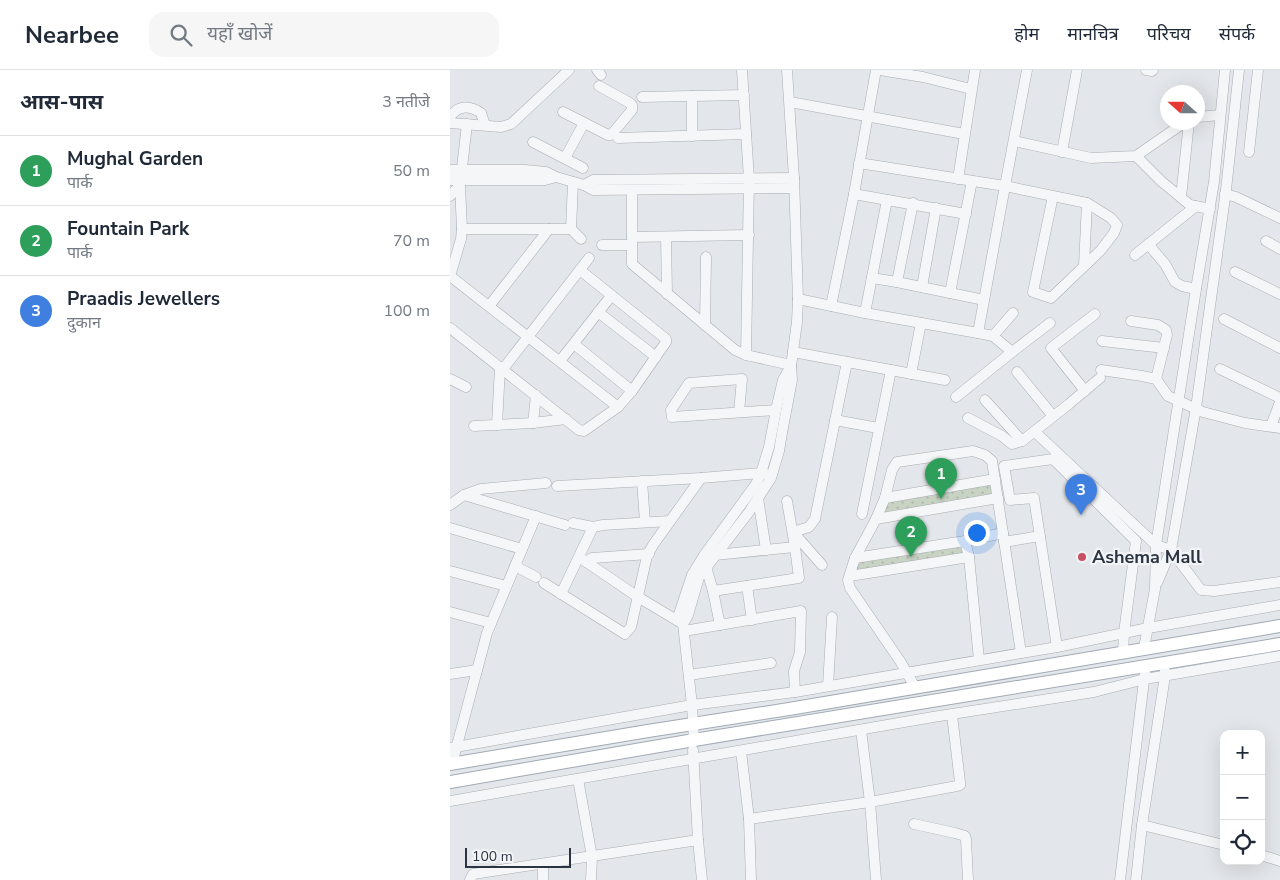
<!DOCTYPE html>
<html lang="hi">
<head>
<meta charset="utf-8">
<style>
  :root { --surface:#fff; --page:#f6f6f7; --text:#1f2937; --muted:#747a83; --line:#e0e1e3; --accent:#d93025 }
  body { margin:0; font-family:"Nunito Sans","Noto Sans Devanagari",sans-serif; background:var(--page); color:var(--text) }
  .controls { position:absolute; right:15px; bottom:15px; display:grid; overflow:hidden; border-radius:10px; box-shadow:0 5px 20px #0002 }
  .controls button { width:45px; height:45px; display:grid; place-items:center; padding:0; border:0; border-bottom:1px solid var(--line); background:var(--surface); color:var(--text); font:25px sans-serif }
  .compass { position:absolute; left:710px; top:15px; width:45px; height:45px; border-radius:50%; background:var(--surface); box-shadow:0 5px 20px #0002; rotate:291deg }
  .scale { position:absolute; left:15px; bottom:12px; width:106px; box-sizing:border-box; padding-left:5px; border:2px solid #2b3441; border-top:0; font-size:14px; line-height:18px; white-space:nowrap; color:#2b3441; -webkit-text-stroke:4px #f2f4f7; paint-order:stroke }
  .you { position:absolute; left:526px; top:462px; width:18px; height:18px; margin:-12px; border:4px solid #fff; border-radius:50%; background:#1a73e8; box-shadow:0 0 0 8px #1a73e833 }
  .badge { display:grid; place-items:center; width:32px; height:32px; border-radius:50%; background:var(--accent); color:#fff; font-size:16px; font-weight:700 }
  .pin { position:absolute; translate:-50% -41px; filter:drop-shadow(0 1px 2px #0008) }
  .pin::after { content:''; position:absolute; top:26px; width:18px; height:15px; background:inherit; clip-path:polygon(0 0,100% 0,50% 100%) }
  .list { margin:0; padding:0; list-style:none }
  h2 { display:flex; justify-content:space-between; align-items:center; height:65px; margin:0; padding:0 20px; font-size:21px }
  h2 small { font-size:16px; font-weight:400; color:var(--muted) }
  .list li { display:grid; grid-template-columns:32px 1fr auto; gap:15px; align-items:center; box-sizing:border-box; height:70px; padding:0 20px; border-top:1px solid var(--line) }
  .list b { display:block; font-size:19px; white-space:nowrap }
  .list p { margin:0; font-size:16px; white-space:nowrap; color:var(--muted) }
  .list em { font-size:16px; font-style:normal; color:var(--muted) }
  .icon { flex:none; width:28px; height:28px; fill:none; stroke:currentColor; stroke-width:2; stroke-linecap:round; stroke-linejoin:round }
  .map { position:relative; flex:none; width:830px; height:810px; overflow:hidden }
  header { display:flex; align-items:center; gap:30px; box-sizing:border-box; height:70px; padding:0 25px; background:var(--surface); border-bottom:1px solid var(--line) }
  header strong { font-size:24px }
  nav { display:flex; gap:28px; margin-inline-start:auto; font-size:18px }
  .search { width:350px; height:45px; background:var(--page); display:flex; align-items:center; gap:12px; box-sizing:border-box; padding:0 18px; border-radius:15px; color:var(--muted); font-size:19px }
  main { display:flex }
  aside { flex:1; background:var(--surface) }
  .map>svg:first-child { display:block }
  .park { fill:url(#park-dots) }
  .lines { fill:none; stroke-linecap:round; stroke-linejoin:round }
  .minor-casing { stroke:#a8adb4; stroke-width:11 }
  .major-casing { stroke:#a2aab5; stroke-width:14 }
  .minor { stroke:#f5f6f8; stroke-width:10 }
  .major { stroke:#fff; stroke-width:12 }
  .poi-dot { fill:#c84f63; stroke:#f2f4f7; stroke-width:2 }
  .labels { text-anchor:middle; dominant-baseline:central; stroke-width:4.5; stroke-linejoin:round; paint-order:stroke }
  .poi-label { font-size:18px; font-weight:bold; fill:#2b3441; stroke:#f2f4f7; text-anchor:start }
</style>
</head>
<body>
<header>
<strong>Nearbee</strong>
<div class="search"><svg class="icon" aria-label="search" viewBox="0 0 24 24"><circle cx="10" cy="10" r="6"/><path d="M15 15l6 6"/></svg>यहाँ खोजें</div>
<nav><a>होम</a><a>मानचित्र</a><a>परिचय</a><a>संपर्क</a></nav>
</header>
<main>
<aside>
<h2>आस-पास<small>3 नतीजे</small></h2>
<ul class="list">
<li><span class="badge" style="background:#2e9e5b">1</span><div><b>Mughal Garden</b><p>पार्क</p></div><em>50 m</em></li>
<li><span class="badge" style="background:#2e9e5b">2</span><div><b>Fountain Park</b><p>पार्क</p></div><em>70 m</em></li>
<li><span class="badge" style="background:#3f7fe0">3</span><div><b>Praadis Jewellers</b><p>दुकान</p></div><em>100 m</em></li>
</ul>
</aside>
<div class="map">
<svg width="830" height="810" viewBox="0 0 830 810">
  <defs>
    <pattern id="park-dots" width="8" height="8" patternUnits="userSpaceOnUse" patternTransform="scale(1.25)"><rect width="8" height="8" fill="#c8d3c4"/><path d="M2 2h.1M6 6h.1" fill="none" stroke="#acb6aa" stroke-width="1.8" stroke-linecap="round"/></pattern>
  </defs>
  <rect width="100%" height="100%" fill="#e3e6ea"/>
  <!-- park -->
  <g class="park">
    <polygon points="543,413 545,425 431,446 438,432"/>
    <polygon points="512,474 515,484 404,502 407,490"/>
  </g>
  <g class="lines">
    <defs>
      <g id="minor">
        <polyline points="147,0 151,5"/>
        <polyline points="292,0 299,109 296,285"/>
        <polyline points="430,0 473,7 521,19"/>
        <polyline points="696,0 702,1 703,0"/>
        <polyline points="192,27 294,25"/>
        <polyline points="340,32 514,64"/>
        <polyline points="113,42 158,65 161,65 182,40 182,35 180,33 149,16"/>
        <path d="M0,47C8,35 20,35 31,43L35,55"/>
        <polyline points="748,47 770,45"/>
        <polyline points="0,53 51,57 61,54 119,0"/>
        <polyline points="242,66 242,26"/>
        <polyline points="168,68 296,64"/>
        <polyline points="564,71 641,88 686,86 735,52"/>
        <polyline points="83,72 133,98"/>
        <polyline points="612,82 627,0"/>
        <polyline points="799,82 808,0"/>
        <polyline points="686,86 711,111 740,135 760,139"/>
        <polyline points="115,88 134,53"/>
        <polyline points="409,93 555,116 637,133 661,148 667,155 664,163 651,180 601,228 583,222 603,126"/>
        <polyline points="0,100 75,100 96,102 106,107 134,115 143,120 344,118"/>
        <polyline points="508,109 525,0"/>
        <polyline points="0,110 95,110 106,107"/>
        <polyline points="123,112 121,159 131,169"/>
        <polyline points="134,115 143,110 344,108"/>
        <polyline points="182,120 182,194 285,280 296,285 341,295"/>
        <polyline points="404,124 516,144"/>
        <polyline points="775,124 786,127 830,148"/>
        <polyline points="0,126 10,115"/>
        <polyline points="731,127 739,52"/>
        <polyline points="12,159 121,159"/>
        <polyline points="182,167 299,165"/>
        <polyline points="216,167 217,224"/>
        <polyline points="816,171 830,179"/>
        <polyline points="698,174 715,194 725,212 732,216 746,219"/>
        <polyline points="152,175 181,175"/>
        <polyline points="685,185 746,136"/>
        <polyline points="634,196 637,133"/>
        <polyline points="785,202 830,224"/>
        <polyline points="0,206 168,337"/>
        <polyline points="0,206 11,169 12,159 10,115 17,54"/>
        <polyline points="422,208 447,212 534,230"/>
        <polyline points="447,212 463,133"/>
        <polyline points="472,217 486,138"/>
        <polyline points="500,223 522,111"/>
        <polyline points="348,229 415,243 528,263 555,116 577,0"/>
        <polyline points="39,236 99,159"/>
        <polyline points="381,236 404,124 426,0"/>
        <polyline points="148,242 206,287"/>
        <polyline points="415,243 437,130"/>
        <polyline points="774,249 830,278"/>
        <polyline points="681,251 708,255 716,260 717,265 706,309"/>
        <polyline points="255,255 256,187"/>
        <polyline points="0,258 129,360 134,361 168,337 182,321 216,272 216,269 130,200"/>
        <polyline points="528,263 543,266 562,282 600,253"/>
        <polyline points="543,266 563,243"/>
        <polyline points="652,271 714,278"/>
        <polyline points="124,274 182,321"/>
        <polyline points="343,282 495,310"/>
        <polyline points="110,291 161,226"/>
        <polyline points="53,299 139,188"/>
        <polyline points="770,299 830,328"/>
        <polyline points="651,300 692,306 706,309 718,326 753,342 795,353 830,358"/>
        <polyline points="567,302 603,346"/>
        <polyline points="461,304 471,253"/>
        <polyline points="0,309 16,317"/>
        <polyline points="635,321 601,278 645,244"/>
        <polyline points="506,327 562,282"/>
        <polyline points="535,330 572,371"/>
        <polyline points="289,342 292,309 239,313 221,340 222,347 326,340"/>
        <polyline points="518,348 552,366 562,374 572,371 619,334 650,308"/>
        <polyline points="385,350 428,358"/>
        <polyline points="83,353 86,325"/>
        <polyline points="47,355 50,297"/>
        <polyline points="24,356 83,353 116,349"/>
        <polyline points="821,356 830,332"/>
        <polyline points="585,362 706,475 721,480 751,520 764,521 830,512"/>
        <polyline points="192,411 195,452"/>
        <polyline points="107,416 251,408 311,403 316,404"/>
        <polyline points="14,425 115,455"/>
        <polyline points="308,428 316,480"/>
        <polyline points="435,428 545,409"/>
        <polyline points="0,435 14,425 31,419 96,413"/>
        <polyline points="412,444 441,300"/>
        <polyline points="426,449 548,428"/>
        <polyline points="123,453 143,457"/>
        <polyline points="0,458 72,479"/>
        <polyline points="515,471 519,487 529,590"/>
        <polyline points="554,472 590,466"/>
        <polyline points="265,485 345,477"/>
        <polyline points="129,487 188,527 233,554"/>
        <polyline points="405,488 515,471 553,463"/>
        <polyline points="136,492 142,488 199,484"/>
        <polyline points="372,495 343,462 359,457 365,449 397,292"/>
        <polyline points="65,496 86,507"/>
        <polyline points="256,497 263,521 270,555"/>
        <polyline points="0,501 56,516"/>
        <polyline points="400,506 519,487"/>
        <polyline points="94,513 175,564 181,557 197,486 203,475 251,408"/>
        <polyline points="707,513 721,480 746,338 776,120 789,0"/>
        <polyline points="297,516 302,550"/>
        <polyline points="263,521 349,508 345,477 337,431"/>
        <polyline points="111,524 143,457 153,455 220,451"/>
        <polyline points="0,542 41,553"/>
        <polyline points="233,554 238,545 249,507 299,442 321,408 329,381 332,363 342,310 341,296 347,252 348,229 344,108 337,0"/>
        <polyline points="234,561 351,541 350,582 344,601 345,622"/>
        <polyline points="607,577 584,428 560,430 554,396 603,389 686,471 674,563 673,582"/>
        <polyline points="694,578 705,519 706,475 746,219 764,112 775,0"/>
        <polyline points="0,604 27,600"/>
        <polyline points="239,605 321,593"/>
        <polyline points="378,616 382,547"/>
        <polyline points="465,617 450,591 400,518 398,510 405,488 426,449 435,428 442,400 447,392 523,381 535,385 542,391 571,583"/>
        <polyline points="411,660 420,732 426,810"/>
        <polyline points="244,670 242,635 233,554 229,544 242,505 255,484 306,414 311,403 319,377 326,340 333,310 341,296"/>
        <polyline points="0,678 242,635 345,622 607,577 698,558 830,535"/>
        <polyline points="243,680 248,770 252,810"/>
        <polyline points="291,681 299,749 301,810"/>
        <polyline points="2,694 37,563 86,446"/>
        <polyline points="128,709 142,787 141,810"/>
        <polyline points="0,731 483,647 644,622 695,609 830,586"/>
        <polyline points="299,749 420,732 507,716 510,715 510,712 502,645"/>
        <polyline points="464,754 505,763 515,766 516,769 518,810"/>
        <polyline points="692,755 774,775"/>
        <polyline points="811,785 830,791"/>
        <polyline points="20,810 23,804 248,770"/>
        <polyline points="93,810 93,794"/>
        <polyline points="670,810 695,602"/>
        <polyline points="686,810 692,755 715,606 715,601"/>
      </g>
      <g id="major">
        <polyline points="0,694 198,661 339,639 830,556"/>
        <polyline points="0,712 244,670 830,574"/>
      </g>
    </defs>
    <!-- minor casing -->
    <use href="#minor" class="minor-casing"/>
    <!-- major casing -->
    <use href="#major" class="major-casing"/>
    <!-- minor -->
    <use href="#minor" class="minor"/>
    <!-- major -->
    <use href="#major" class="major"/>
  </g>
  <!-- markers -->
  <circle class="poi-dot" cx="632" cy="487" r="5"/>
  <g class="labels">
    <!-- poi labels -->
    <g class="poi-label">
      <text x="642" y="487">Ashema Mall</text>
    </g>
  </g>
</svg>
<div class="controls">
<button>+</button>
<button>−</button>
<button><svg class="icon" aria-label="locate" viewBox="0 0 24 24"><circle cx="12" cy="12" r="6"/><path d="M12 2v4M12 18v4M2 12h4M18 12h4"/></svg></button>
</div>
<svg class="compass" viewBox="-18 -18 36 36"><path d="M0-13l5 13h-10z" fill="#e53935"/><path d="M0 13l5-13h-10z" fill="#747a83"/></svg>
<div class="scale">100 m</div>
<div class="you"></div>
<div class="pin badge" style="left:491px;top:429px;background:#2e9e5b">1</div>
<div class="pin badge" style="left:461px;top:487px;background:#2e9e5b">2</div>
<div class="pin badge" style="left:631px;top:445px;background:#3f7fe0">3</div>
</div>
</main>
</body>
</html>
